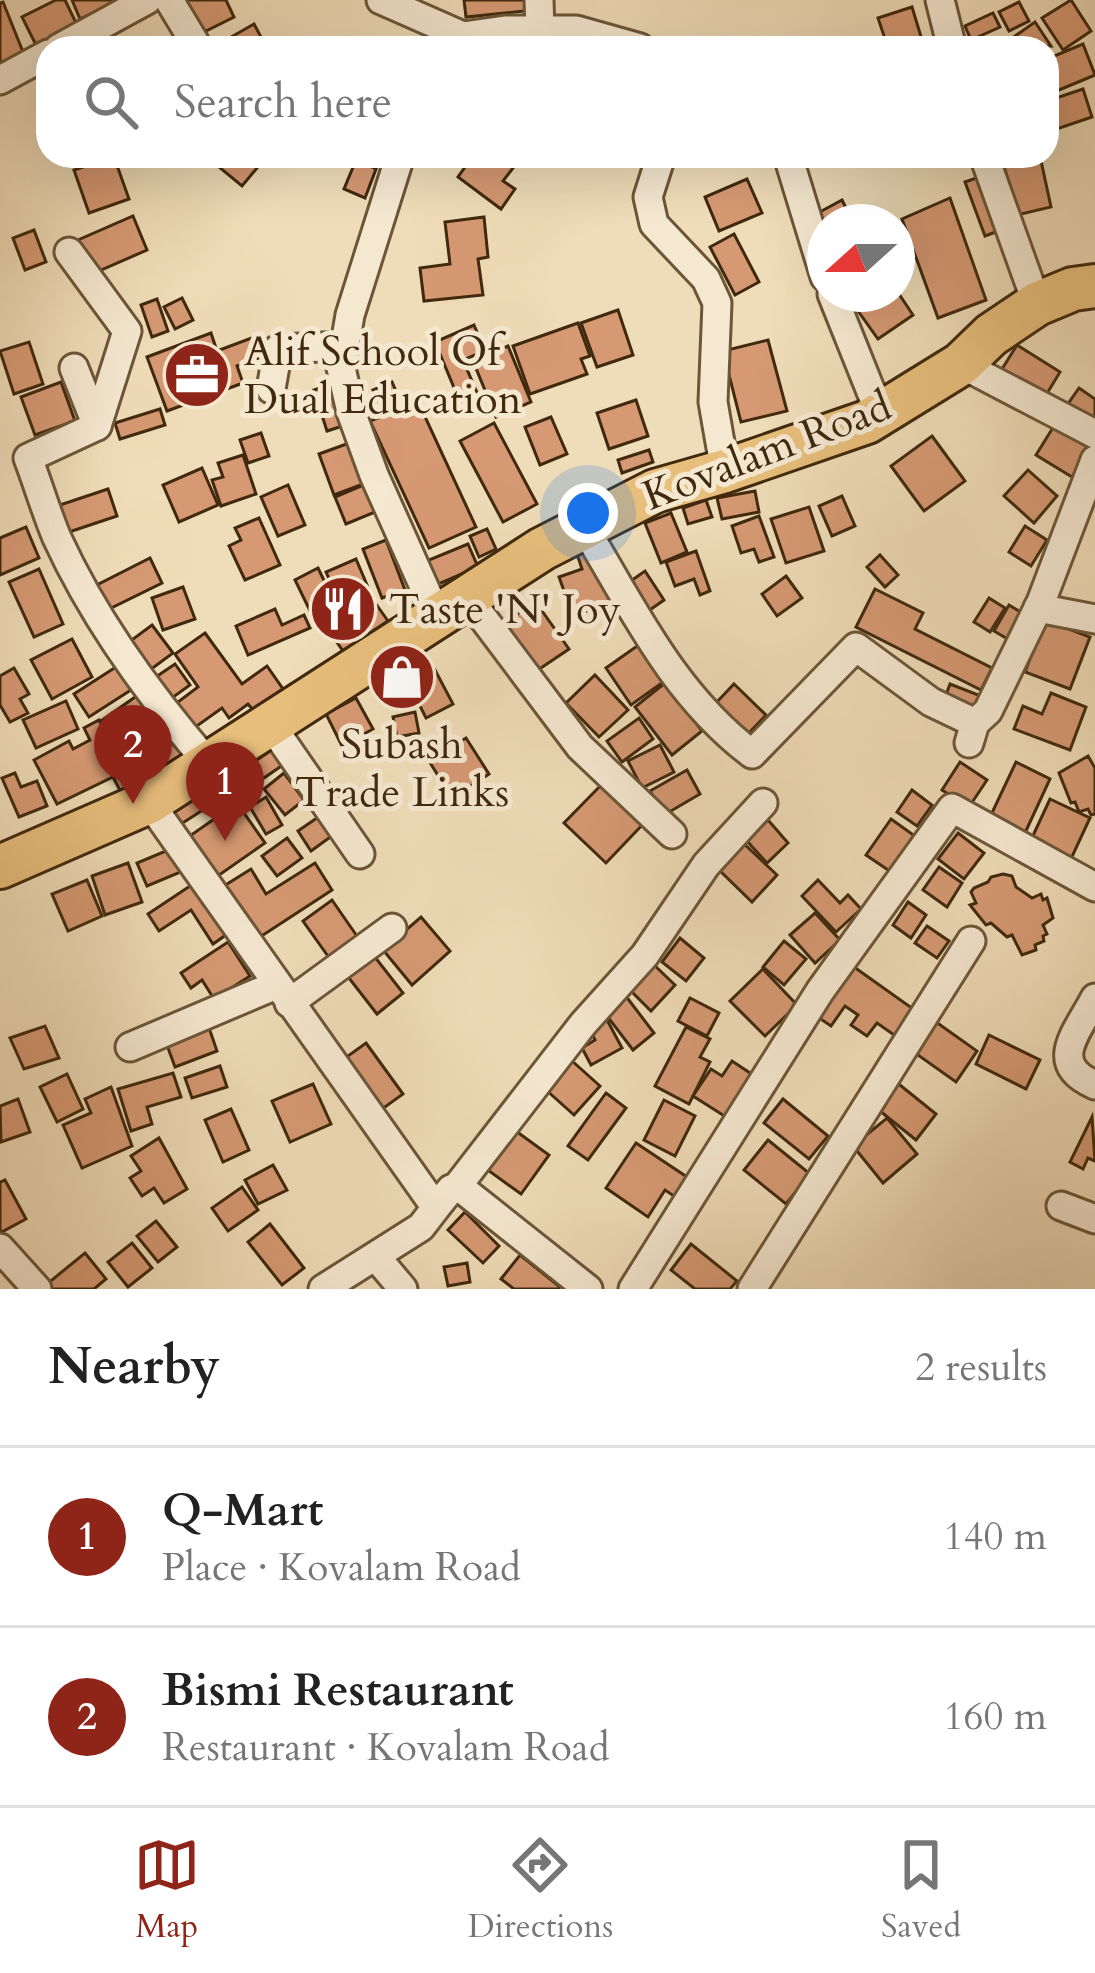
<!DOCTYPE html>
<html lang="en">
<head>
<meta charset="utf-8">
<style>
  :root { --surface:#fff; --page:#f6f6f6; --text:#222; --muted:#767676; --line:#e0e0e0; --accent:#8f2418 }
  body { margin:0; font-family:Cardo,serif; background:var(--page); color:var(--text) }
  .compass { position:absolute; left:807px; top:204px; width:108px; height:108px; border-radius:50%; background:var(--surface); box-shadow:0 12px 48px #0002; rotate:249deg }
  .you { position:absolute; left:588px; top:513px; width:42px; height:42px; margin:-30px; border:9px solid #fff; border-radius:50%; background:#1a73e8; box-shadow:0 0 0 18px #1a73e833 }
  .badge { display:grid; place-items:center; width:78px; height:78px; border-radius:50%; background:var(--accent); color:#fff; font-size:39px; font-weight:700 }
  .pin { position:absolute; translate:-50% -99px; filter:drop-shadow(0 3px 6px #0008) }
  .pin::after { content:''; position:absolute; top:63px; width:42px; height:36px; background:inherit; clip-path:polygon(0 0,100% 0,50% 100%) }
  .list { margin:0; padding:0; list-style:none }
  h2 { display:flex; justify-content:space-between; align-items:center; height:156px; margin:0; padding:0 48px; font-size:51px }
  h2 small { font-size:39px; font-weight:400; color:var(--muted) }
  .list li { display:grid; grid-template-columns:78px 1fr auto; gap:36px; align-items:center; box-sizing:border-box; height:180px; padding:0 48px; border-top:3px solid var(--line) }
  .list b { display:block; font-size:45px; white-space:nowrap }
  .list p { margin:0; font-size:39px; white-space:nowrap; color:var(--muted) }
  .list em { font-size:39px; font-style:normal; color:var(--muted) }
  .icon { flex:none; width:66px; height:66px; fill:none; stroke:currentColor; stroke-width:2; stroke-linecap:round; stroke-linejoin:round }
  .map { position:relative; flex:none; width:1095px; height:1289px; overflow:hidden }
  .search { position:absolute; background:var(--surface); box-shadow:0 12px 48px #0002; left:36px; right:36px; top:36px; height:132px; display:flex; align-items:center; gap:30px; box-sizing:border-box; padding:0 42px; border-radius:36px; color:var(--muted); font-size:45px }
  .sheet { height:516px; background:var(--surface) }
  nav { display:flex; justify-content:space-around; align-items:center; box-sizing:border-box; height:168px; border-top:3px solid var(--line); background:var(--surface); font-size:33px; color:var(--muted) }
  nav a { display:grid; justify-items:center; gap:6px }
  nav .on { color:var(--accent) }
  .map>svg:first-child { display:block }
  .building { fill:#d69973; stroke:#40290e; stroke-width:3 }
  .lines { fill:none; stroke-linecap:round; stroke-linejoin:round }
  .minor-casing { stroke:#6c5638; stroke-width:33 }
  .primary-casing { stroke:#40290e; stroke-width:48 }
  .minor { stroke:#f5e8d1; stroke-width:27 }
  .primary { stroke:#e8be7c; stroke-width:42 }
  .labels { text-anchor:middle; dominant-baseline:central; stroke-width:10; stroke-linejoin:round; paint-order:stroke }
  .poi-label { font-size:42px; fill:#40290e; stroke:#f5e8d1; text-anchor:start }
  .street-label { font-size:42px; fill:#40290e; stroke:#f5e8d1 }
</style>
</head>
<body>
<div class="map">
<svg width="1095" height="1289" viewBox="0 0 1095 1289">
  <rect width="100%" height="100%" fill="#efdcb8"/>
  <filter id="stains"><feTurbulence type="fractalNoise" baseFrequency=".00167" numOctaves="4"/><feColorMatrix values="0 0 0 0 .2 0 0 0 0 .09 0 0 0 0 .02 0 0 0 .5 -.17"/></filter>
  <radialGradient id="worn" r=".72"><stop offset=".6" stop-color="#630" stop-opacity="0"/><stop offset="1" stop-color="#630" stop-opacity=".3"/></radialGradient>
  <!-- building -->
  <g class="building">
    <polygon points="56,0 65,0 78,27 37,47 22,17"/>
    <polygon points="72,0 124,0 80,19"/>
    <polygon points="183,0 226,0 234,17 200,34"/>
    <polygon points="464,0 533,0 534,10 466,17"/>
    <polygon points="1071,0 1091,31 1063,50 1042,18"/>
    <polygon points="3,2 25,57 0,68 0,3"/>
    <polygon points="1019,2 1029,21 1009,31 999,12"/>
    <polygon points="912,7 922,40 888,48 878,18"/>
    <polygon points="993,13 1000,27 971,40 965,26"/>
    <polygon points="1035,22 1051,46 998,48"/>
    <polygon points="254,24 261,37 255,40 260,48 212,48"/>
    <polygon points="1083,44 1095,75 1047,95 1047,59"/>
    <polygon points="1083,89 1092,117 1048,132 1047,101"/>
    <polygon points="218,156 267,156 242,186 213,162"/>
    <polygon points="473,156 497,156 513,168 503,181 515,189 501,209 458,177"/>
    <polygon points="1040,156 1051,207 1017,215 1003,162"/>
    <polygon points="114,157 129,199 89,213 74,170"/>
    <polygon points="356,160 376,169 365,198 344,189"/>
    <polygon points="982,176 1001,230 985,236 965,182"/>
    <polygon points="747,179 762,213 719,231 705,197"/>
    <polygon points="950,198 986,300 938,318 902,219"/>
    <polygon points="842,200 853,222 825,222 825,231 816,214"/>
    <polygon points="133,216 147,250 92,274 78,240"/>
    <polygon points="484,217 488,257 478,259 483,295 424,301 420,268 450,264 445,222"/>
    <polygon points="34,230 46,262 25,270 13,238"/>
    <polygon points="734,234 759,282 735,295 710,247"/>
    <polygon points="897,291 913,315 878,339 858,311 883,294 897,294"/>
    <polygon points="182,298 193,320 175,329 164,307"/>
    <polygon points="157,299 168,331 152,337 141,305"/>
    <polygon points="618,310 633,355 597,367 581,323"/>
    <polygon points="578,323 590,356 581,359 587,374 530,394 513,346"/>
    <polygon points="474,325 485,351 463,360 478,395 460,402 435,342"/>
    <polygon points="211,333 217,351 257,336 264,356 237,366 243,383 167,411 147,357"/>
    <polygon points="768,340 787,411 741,422 723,351"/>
    <polygon points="29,342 43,384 14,394 0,351"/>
    <polygon points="1017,345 1060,372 1040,405 997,377"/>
    <polygon points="508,346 531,402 496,417 473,361"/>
    <polygon points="61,382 75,421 35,435 21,397"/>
    <polygon points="392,382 401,402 415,395 476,527 429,548 370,421 385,415 373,390"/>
    <polygon points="335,383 349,424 327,431 314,390"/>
    <polygon points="1079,388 1095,399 1095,426 1063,411"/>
    <polygon points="636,400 648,436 609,449 597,413"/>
    <polygon points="160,409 165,425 120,439 115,423"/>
    <polygon points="551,417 567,454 540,465 525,427"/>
    <polygon points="494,423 537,504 503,522 460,441"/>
    <polygon points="1054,426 1090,448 1072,477 1036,455"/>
    <polygon points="261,433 269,456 248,463 240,440"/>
    <polygon points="932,436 965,481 924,511 891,466"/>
    <polygon points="352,442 366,483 334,495 319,454"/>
    <polygon points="649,450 653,462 622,473 618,460"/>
    <polygon points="243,455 256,494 221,506 212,480 223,477 218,463"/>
    <polygon points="202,468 218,505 179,522 163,485"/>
    <polygon points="1028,470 1057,496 1034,523 1004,496"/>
    <polygon points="368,483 380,510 346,524 335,497"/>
    <polygon points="288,485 305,525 278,536 261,497"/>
    <polygon points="108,489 117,516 69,532 60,505"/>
    <polygon points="755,491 759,512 722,519 717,498"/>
    <polygon points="842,496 855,526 832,536 819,506"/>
    <polygon points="706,500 712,517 688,524 683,508"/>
    <polygon points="809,507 824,551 786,563 771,519"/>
    <polygon points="671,513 687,552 661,563 645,523"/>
    <polygon points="759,516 774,557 759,562 754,549 741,553 732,526"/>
    <polygon points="259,518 280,565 245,580 229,546 241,540 235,528"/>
    <polygon points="1025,526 1047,540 1031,566 1009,552"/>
    <polygon points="26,527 39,558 0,575 0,538"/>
    <polygon points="487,529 496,549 479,557 470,536"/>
    <polygon points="386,540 405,590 382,598 363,549"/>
    <polygon points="468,544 478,567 434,586 424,562"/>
    <polygon points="591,549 610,602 573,616 559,577 582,569 577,554"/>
    <polygon points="696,551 710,591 700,595 694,579 675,586 666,562"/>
    <polygon points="880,555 898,575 885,587 867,567"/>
    <polygon points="150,558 162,583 103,612 91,588"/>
    <polygon points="356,559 370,592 341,605 326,572"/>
    <polygon points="318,568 344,622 330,629 320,608 311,613 295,580"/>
    <polygon points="39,569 63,624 34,637 9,582"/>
    <polygon points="645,571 664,600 647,612 628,583"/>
    <polygon points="786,576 802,598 777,616 762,594"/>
    <polygon points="183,587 195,619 163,630 152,598"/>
    <polygon points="875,589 923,613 915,629 992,668 981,690 856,627"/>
    <polygon points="989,598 1005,608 990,632 974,622"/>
    <polygon points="535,601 569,649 538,670 505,623"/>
    <polygon points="376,604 388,621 343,651 332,635"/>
    <polygon points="1009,605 1027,616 1011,641 994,631"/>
    <polygon points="275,609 282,625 304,615 310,628 248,655 236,626"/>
    <polygon points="1045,620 1090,637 1070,689 1025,672"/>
    <polygon points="152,625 173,653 146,673 125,645"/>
    <polygon points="205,633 242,684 267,666 283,689 253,710 248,704 229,718 222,708 187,733 170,708 198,687 175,654"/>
    <polygon points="72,639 92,677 52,699 31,660"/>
    <polygon points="640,644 666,680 631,705 606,668"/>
    <polygon points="175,664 190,685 165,703 150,681"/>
    <polygon points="119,665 134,688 89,717 74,694"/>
    <polygon points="14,668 29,694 20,699 28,713 10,722 0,705 0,676"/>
    <polygon points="435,670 453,704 426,718 409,684"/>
    <polygon points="595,675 628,710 599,737 566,703"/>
    <polygon points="665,683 702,731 672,755 635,707"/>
    <polygon points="734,684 766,715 747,735 715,704"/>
    <polygon points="950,684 986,698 978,716 943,703"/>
    <polygon points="141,693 151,709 111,736 101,721"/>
    <polygon points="1051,693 1086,707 1070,750 1014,729 1023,706 1042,714"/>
    <polygon points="356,698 373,729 342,746 326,714"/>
    <polygon points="66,701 78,729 36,748 23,720"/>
    <polygon points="415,712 419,733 397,737 393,717"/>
    <polygon points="639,718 653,739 622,762 607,741"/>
    <polygon points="99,720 126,770 176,738 191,756 124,798 113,777 57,804 34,760 69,741 73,749 90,740 84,728"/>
    <polygon points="161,723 170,741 129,762 120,745"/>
    <polygon points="466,738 489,774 452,798 429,761"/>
    <polygon points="279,745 290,760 261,780 251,764"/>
    <polygon points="660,745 674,772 642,788 628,761"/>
    <polygon points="1088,756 1095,768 1095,814 1091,815 1088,809 1079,812 1075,802 1071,803 1059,773"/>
    <polygon points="960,762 987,780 969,807 942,790"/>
    <polygon points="1016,762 1050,779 1025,833 990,817"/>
    <polygon points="250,768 260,783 226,805 216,790"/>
    <polygon points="687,770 700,794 664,815 650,791"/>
    <polygon points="15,773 21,787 37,781 47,806 19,817 2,778"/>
    <polygon points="284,773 304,800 285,815 264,789"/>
    <polygon points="604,782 645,822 606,863 564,823"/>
    <polygon points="202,789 212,804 178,826 168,811"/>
    <polygon points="912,790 932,805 917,826 897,812"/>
    <polygon points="266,797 282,825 266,834 250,807"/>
    <polygon points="1050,799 1090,818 1070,861 1030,842"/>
    <polygon points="237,803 265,843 212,880 184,840"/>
    <polygon points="327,811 340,830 311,851 298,831"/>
    <polygon points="891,819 919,839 894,874 866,855"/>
    <polygon points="768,820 788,843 767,863 746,840"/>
    <polygon points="958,833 984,853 964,879 938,859"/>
    <polygon points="287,838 302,858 277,876 262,856"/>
    <polygon points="740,840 777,875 752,902 715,866"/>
    <polygon points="173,848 183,871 147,886 137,863"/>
    <polygon points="128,863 142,902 105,915 92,876"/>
    <polygon points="315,863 332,890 257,939 224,886 251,869 266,894"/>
    <polygon points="939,867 962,883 947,907 923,890"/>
    <polygon points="1003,874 1012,876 1016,887 1032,898 1041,894 1043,900 1047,898 1053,918 1043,925 1047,934 1043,936 1044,941 1035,945 1036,950 1022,955 1012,935 1007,937 991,923 986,925 970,905 976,903 971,892 974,888 988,882 991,877"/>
    <polygon points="87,880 102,916 68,931 52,894"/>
    <polygon points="818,880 840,903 848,895 861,909 836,932 802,896"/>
    <polygon points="196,882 230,932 213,944 191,910 159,931 148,914"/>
    <polygon points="332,900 359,939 330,959 303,921"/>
    <polygon points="908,902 926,915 911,938 893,925"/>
    <polygon points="815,913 840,940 815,963 790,935"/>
    <polygon points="421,917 450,951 412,985 383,950"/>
    <polygon points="927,926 949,941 937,958 915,943"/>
    <polygon points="680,938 704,958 686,981 662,962"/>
    <polygon points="784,941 806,959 784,985 763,967"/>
    <polygon points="228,942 250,976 214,999 202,980 191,988 181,973"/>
    <polygon points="371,952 403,993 377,1014 345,973"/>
    <polygon points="847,962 916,1011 897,1037 877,1023 867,1036 851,1025 858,1015 845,1006 831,1026 812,1013"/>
    <polygon points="652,963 675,985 651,1011 628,988"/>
    <polygon points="763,969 797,1005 765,1036 730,1001"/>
    <polygon points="625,995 654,1033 633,1050 604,1012"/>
    <polygon points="690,998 719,1013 707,1036 678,1021"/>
    <polygon points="929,1017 977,1051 956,1082 908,1048"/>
    <polygon points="606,1018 622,1048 591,1065 582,1048 595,1040 589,1028"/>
    <polygon points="207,1022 217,1051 175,1067 164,1037"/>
    <polygon points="45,1026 59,1058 24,1069 10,1038"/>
    <polygon points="686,1027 710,1039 700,1057 710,1062 689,1104 655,1086"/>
    <polygon points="989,1035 1040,1060 1026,1089 976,1064"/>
    <polygon points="366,1043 403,1094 378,1112 341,1061"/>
    <polygon points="571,1060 600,1086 574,1115 545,1089"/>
    <polygon points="732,1061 753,1075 726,1117 693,1096 711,1069 722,1076"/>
    <polygon points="220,1066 227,1087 192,1098 185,1078"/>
    <polygon points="173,1073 181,1097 147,1107 152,1124 131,1131 118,1089"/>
    <polygon points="67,1074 83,1109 57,1122 40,1087"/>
    <polygon points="890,1077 936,1114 916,1140 870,1103"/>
    <polygon points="313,1084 331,1124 290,1142 272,1101"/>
    <polygon points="111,1087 132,1146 82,1168 63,1125 91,1113 85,1099"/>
    <polygon points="606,1093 626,1108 588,1160 568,1146"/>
    <polygon points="18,1099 30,1132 1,1142 0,1106"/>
    <polygon points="783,1099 828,1136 809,1159 764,1123"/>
    <polygon points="664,1100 695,1116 675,1156 644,1140"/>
    <polygon points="231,1109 249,1150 223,1162 205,1120"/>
    <polygon points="1092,1117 1095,1161 1088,1158 1083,1169 1070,1162"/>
    <polygon points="887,1118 917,1154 883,1183 853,1146"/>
    <polygon points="509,1126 549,1155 521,1194 481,1165"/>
    <polygon points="159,1138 187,1189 164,1203 154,1188 142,1196 130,1178 141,1171 131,1156"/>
    <polygon points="768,1140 810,1174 786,1204 744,1170"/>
    <polygon points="636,1143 690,1179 677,1198 665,1190 648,1217 606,1188"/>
    <polygon points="273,1165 287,1190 258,1204 245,1180"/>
    <polygon points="5,1180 26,1219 0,1233 0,1182"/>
    <polygon points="242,1187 258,1210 228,1231 212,1208"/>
    <polygon points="465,1212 499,1246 483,1263 448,1230"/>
    <polygon points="156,1221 177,1247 158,1262 137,1236"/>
    <polygon points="270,1224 304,1268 282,1285 248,1242"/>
    <polygon points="132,1243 152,1268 128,1287 108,1262"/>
    <polygon points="691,1244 737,1281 730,1289 695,1289 671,1270"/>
    <polygon points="85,1253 106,1279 94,1289 50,1289 47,1284"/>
    <polygon points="520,1255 560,1287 558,1289 514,1289 501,1279"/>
    <polygon points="467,1263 470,1282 448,1286 444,1267"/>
  </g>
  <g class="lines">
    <defs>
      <g id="minor">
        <polyline points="169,0 198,48"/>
        <polyline points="381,0 463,36 505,30 576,30 640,48"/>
        <polyline points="539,0 540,31"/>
        <polyline points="940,0 952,48"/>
        <polyline points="59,48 147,0"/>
        <polyline points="0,80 48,54"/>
        <polyline points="400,156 350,315 341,368 351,412 374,475 438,618"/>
        <polyline points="661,156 648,197 654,224 706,279 717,303 713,402 725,471"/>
        <polyline points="788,156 825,277"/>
        <polyline points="984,156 1037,304"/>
        <polyline points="69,252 127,331 97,426"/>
        <polyline points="832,294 880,414"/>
        <polyline points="961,364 1095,434"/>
        <path d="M74,368L97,426L28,458C38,484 46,512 57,538C95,621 149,695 209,764"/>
        <polyline points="271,389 278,349 345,346"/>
        <path d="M584,527C634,610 673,694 752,754L856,647L931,702L975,723"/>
        <polyline points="468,598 580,747 672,834"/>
        <polyline points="1038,608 1095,619"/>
        <polyline points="271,725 360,854"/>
        <polyline points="969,743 975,723 988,711 1041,602 1095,460"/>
        <polyline points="149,802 429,1198 441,1201 451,1189 462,1189 588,1289"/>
        <path d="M1095,998C1077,1033 1046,1064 1095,1085"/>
        <polyline points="289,1003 392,928"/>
        <polyline points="130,1047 276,985"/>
        <polyline points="456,1188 583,1024 645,955 706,865 763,803"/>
        <polyline points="1061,1206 1095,1219"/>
        <polyline points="0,1248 37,1289"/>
        <polyline points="377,1258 403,1289"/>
        <polyline points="323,1289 421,1227 441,1201"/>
        <polyline points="633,1289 820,991 952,808 1095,887"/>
        <polyline points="752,1289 971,941"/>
      </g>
      <polyline id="primary" points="0,867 149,802 542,549 655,491 725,471 867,422 961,364 991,335 1037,304 1073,289 1095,286"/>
    </defs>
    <!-- minor casing -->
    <use href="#minor" class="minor-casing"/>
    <!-- primary casing -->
    <use href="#primary" class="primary-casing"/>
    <!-- minor -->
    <use href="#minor" class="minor"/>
    <!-- primary -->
    <use href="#primary" class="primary"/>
  </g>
  <!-- icons -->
  <defs>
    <symbol id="office-disc" viewBox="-11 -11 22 22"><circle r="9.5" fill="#8f2418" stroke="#f5e8d1"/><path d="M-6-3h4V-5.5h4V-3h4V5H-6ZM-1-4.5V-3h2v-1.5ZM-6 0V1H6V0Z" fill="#fff"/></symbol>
    <symbol id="restaurant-disc" viewBox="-11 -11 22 22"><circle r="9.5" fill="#8f2418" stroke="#f5e8d1"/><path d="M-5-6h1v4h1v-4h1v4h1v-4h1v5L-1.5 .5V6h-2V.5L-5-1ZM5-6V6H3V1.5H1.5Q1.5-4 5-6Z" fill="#fff"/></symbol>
    <symbol id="shop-disc" viewBox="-11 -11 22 22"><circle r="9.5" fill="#8f2418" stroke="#f5e8d1"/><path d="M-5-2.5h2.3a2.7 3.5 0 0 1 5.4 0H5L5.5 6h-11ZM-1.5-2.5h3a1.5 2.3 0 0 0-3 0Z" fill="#fff"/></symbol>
  </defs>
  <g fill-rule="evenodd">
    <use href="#office-disc" x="159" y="337" width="76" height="76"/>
    <use href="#restaurant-disc" x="305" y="571" width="76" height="76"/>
    <use href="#shop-disc" x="364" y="639" width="76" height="76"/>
  </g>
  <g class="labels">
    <!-- poi labels -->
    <g class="poi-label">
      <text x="244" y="351">Alif School Of<tspan x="244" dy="48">Dual Education</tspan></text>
      <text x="389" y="609">Taste 'N' Joy</text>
      <text x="402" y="744" text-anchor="middle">Subash<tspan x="402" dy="48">Trade Links</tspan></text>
    </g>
    <!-- street labels -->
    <g class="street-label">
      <text transform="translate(767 451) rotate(-21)">Kovalam Road</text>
    </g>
  </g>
  <rect width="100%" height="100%" filter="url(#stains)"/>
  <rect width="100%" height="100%" fill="url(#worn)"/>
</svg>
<svg class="compass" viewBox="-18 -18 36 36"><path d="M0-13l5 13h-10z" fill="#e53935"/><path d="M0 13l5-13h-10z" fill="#767676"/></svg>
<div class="you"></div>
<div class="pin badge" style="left:225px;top:841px">1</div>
<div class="pin badge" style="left:133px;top:804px">2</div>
<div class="search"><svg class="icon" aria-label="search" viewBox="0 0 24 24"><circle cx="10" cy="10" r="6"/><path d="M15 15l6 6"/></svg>Search here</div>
</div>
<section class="sheet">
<h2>Nearby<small>2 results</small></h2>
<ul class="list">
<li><span class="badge">1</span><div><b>Q-Mart</b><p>Place · Kovalam Road</p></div><em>140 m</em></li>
<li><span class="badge">2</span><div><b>Bismi Restaurant</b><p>Restaurant · Kovalam Road</p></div><em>160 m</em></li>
</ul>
</section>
<nav>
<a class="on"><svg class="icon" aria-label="map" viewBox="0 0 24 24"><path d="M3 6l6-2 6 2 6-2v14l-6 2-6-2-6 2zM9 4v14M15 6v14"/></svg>Map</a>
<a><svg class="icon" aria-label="directions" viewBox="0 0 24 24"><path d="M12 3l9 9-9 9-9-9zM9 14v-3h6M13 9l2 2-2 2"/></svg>Directions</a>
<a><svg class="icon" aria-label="saved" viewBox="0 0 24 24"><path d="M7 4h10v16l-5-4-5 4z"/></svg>Saved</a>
</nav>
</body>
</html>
